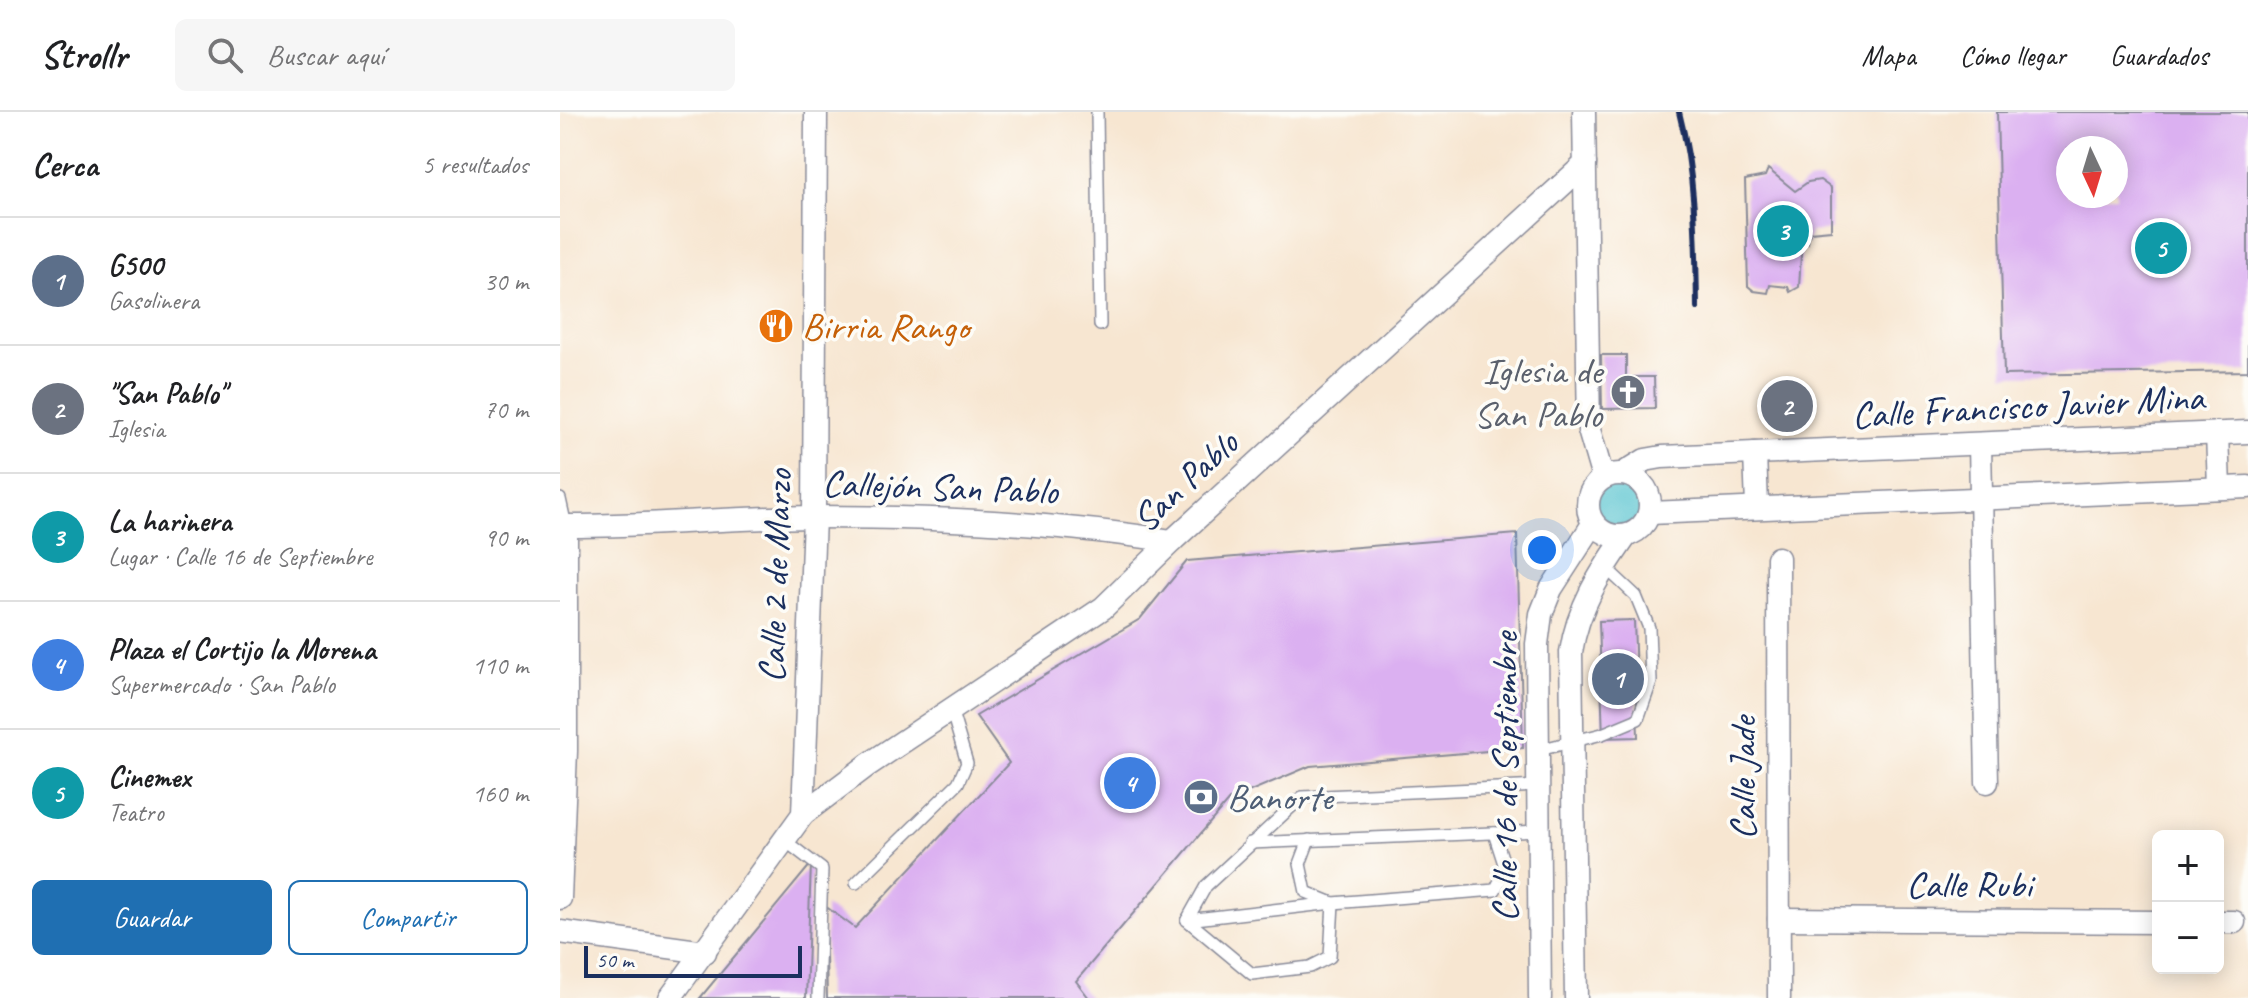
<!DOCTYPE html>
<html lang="es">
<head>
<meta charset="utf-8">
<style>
  :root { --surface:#fff; --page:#f6f6f6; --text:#202124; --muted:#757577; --line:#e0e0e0; --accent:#1f6fb2 }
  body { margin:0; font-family:Caveat,sans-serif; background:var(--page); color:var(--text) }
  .controls { position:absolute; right:24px; bottom:24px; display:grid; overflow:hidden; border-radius:12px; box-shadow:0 4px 20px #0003 }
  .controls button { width:72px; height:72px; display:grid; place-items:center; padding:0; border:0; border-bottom:2px solid var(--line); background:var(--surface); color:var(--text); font:40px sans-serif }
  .compass { position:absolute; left:1496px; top:24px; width:72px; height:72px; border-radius:50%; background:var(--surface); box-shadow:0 4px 20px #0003; rotate:176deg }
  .scale { position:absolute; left:24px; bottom:20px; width:218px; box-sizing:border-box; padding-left:8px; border:4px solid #1b2f5e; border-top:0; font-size:22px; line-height:28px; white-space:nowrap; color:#1b2f5e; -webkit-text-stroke:6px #fdfcf7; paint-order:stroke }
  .you { position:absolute; left:982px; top:438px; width:28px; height:28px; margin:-20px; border:6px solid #fff; border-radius:50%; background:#1a73e8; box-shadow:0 0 0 12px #1a73e833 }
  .badge { display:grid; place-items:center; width:52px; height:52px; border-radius:50%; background:var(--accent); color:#fff; font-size:26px; font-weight:700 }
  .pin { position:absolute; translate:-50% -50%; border:4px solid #fff; box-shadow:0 2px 8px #0006 }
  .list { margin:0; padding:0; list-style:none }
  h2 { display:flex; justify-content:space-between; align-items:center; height:104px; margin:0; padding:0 32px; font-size:34px }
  h2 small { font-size:26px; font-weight:400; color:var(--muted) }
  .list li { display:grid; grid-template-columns:52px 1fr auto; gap:24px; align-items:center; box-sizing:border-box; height:128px; padding:0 32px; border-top:2px solid var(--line) }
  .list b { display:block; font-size:30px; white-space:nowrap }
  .list p { margin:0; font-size:26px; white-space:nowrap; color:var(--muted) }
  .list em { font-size:26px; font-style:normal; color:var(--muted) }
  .actions { display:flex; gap:16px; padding:24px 32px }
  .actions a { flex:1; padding:18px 0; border:2px solid var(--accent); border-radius:12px; text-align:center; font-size:28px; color:var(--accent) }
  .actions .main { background:var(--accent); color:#fff }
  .icon { flex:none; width:44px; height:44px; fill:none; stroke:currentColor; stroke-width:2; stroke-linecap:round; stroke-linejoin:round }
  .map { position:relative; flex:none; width:1688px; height:886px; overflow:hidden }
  header { display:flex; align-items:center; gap:48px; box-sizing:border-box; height:112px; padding:0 40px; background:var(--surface); border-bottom:2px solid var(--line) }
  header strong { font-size:38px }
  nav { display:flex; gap:44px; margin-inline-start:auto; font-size:28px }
  .search { width:560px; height:72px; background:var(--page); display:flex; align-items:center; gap:20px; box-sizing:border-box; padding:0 28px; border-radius:12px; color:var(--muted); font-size:30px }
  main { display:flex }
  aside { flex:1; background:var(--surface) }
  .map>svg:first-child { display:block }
  .water { fill:#58c4d1; stroke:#3a7a98; stroke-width:2 }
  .building { fill:#dbb0f1; fill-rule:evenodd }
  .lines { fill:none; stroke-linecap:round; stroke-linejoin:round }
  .lane-casing { stroke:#898a98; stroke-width:14 }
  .street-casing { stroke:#898a98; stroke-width:25 }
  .lane { stroke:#fff; stroke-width:11 }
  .street { stroke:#fff; stroke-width:22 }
  .rail { stroke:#1b2f5e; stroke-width:6 }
  .labels { text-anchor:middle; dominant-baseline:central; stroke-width:7; stroke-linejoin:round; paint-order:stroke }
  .food-label { font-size:38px; fill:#c56008; stroke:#fdfcf7; text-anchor:start }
  .worship-label { font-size:38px; fill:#5b616d; stroke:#fdfcf7; text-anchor:end }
  .street-label { font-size:38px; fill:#1b2f5e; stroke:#fdfcf7 }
  .service-label { font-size:38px; fill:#4e5e75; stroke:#fdfcf7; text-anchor:start }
</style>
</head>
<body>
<header>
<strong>Strollr</strong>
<div class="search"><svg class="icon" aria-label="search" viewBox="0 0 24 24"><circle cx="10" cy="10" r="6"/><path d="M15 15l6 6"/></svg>Buscar aquí</div>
<nav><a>Mapa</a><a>Cómo llegar</a><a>Guardados</a></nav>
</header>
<main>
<aside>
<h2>Cerca<small>5 resultados</small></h2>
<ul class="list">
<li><span class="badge" style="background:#5c6f8a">1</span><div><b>G500</b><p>Gasolinera</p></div><em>30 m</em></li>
<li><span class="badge" style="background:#6b7280">2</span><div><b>&quot;San Pablo&quot;</b><p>Iglesia</p></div><em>70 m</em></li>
<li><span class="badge" style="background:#0f9aa8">3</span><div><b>La harinera</b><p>Lugar · Calle 16 de Septiembre</p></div><em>90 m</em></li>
<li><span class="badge" style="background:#3f7fe0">4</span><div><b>Plaza el Cortijo la Morena</b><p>Supermercado · San Pablo</p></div><em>110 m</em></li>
<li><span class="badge" style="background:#0f9aa8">5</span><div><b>Cinemex</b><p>Teatro</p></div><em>160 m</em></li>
</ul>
<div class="actions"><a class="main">Guardar</a><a>Compartir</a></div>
</aside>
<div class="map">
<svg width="1688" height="886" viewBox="0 0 1688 886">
  <rect width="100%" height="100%" fill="#fdfcf7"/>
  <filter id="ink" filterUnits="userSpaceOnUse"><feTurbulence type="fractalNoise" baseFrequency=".0125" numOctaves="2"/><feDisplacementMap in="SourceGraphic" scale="16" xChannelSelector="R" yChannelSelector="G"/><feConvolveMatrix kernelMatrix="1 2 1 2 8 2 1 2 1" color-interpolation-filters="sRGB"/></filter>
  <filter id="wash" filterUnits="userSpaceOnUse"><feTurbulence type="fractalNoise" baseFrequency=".006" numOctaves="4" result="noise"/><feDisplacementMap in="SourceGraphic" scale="32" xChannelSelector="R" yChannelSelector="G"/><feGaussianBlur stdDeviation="1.8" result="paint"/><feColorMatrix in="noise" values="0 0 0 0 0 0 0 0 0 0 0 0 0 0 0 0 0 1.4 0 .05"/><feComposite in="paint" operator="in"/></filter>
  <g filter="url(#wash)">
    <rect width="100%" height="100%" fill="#f7e6d1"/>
    <!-- water -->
    <circle class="water" cx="1059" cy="393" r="31"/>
    <g id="blocks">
      <!-- building -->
      <g class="building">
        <path d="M1437,0H1688V259L1444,263ZM1508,36H1556V84H1508Z"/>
        <polygon points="1208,57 1235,79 1248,70 1260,68 1271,76 1271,118 1250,120 1248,131 1242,127 1239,175 1230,180 1228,175 1210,173 1208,181 1194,179 1188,174 1185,68 1205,64"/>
        <polygon points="1041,243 1066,243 1066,265 1094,265 1095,296 1042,297"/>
        <polygon points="957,422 963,636 750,654 669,688 516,869 529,886 267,886 265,794 295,816 449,651 416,604 580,507 627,449"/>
        <polygon points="1074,508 1078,625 1043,626 1039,509"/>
        <polygon points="251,752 246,886 140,886"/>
      </g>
    </g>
  </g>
  <g filter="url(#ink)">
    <use href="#blocks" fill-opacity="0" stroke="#898a98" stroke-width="2"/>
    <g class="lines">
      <defs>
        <g id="lane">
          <polyline points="537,0 540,213"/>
          <polyline points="0,387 6,414"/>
          <polyline points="979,638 1042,622 1078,607 1091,570 1089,516 1076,484 1045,455"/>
          <polyline points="224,728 262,757 258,886"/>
          <polyline points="690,731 979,719"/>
          <polyline points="296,771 398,671 407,651 391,597"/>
          <polyline points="627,808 646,774 742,685 979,674"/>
          <polyline points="627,808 773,791 935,778 946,758 934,721"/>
          <polyline points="627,808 692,862 750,855 770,845 773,791 746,780 740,752 749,728"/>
        </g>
        <g id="street">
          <polyline points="1024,0 1029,318 1043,366"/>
          <polyline points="1657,321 1659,376"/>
          <polyline points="1420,333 1427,670"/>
          <polyline points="1195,341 1197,395"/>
          <polyline points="1064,361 1085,348 1102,345 1688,320"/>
          <circle cx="1059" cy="393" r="31"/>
          <polyline points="1090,401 1688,375"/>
          <path d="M0,414C85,415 170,405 255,405C374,405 494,410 612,429"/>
          <polyline points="1218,446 1219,886"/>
          <polyline points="243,702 308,653 543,496 612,429 1025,52"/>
          <polyline points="0,786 6,639 6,414"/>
          <polyline points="1219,807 1598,810"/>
          <polyline points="1658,810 1674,810"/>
          <polyline points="0,820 145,840"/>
          <polyline points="110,886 243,702 254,405 256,0"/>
          <polyline points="980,886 977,532 981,502 991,477 1033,412"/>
          <path d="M1016,886L1011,540C1018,495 1040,461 1066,424"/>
        </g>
      </defs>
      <!-- lane casing -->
      <use href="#lane" class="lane-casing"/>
      <!-- street casing -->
      <use href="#street" class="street-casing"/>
      <!-- lane -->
      <use href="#lane" class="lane"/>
      <!-- street -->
      <use href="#street" class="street"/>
      <!-- rail -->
      <path class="rail" d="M1119,0C1136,65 1136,130 1137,196"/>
    </g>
  </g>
  <!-- icons -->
  <defs>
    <symbol id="restaurant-disc" viewBox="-11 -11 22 22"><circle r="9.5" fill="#e8710a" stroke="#fdfcf7"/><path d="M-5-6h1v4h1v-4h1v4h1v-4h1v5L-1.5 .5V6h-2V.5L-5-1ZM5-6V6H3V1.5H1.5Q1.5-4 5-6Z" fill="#fff"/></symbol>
    <symbol id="church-disc" viewBox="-11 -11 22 22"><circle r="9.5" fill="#6b7280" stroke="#fdfcf7"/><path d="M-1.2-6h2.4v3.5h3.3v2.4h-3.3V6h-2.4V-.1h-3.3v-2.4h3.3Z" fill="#fff"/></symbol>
    <symbol id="bank-disc" viewBox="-11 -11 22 22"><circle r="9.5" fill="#5c6f8a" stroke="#fdfcf7"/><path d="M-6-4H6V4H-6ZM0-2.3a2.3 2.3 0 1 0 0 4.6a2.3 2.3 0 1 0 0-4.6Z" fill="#fff"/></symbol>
  </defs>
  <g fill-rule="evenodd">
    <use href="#restaurant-disc" x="196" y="194" width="40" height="40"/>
    <use href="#church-disc" x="1048" y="260" width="40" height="40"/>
    <use href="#bank-disc" x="621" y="665" width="40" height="40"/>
  </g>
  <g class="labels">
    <!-- food labels -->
    <g class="food-label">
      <text x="242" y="214">Birria Rango</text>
    </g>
    <!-- worship labels -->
    <g class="worship-label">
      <text x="1042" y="258">Iglesia de<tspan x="1042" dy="44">San Pablo</tspan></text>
    </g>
    <!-- street labels -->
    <g class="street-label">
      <text transform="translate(1468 294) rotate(-3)">Calle Francisco Javier Mina</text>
      <text transform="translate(625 369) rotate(-43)">San Pablo</text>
      <text transform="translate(380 375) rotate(2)">Callejón San Pablo</text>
      <text transform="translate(215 464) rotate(-88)">Calle 2 de Marzo</text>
      <text transform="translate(944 665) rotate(-90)">Calle 16 de Septiembre</text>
      <text transform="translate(1182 666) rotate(-90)">Calle Jade</text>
      <text x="1409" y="772">Calle Rubi</text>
    </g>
    <!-- service labels -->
    <g class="service-label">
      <text x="667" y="685">Banorte</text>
    </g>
  </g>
</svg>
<div class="controls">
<button>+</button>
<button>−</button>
</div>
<svg class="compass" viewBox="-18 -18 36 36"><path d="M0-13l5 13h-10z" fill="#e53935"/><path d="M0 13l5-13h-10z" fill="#757577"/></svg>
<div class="scale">50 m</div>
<div class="you"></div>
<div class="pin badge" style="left:1058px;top:567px;background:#5c6f8a">1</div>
<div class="pin badge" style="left:1227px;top:294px;background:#6b7280">2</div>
<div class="pin badge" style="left:1223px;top:119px;background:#0f9aa8">3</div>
<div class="pin badge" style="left:570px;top:671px;background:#3f7fe0">4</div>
<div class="pin badge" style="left:1601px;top:136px;background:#0f9aa8">5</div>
</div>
</main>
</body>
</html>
